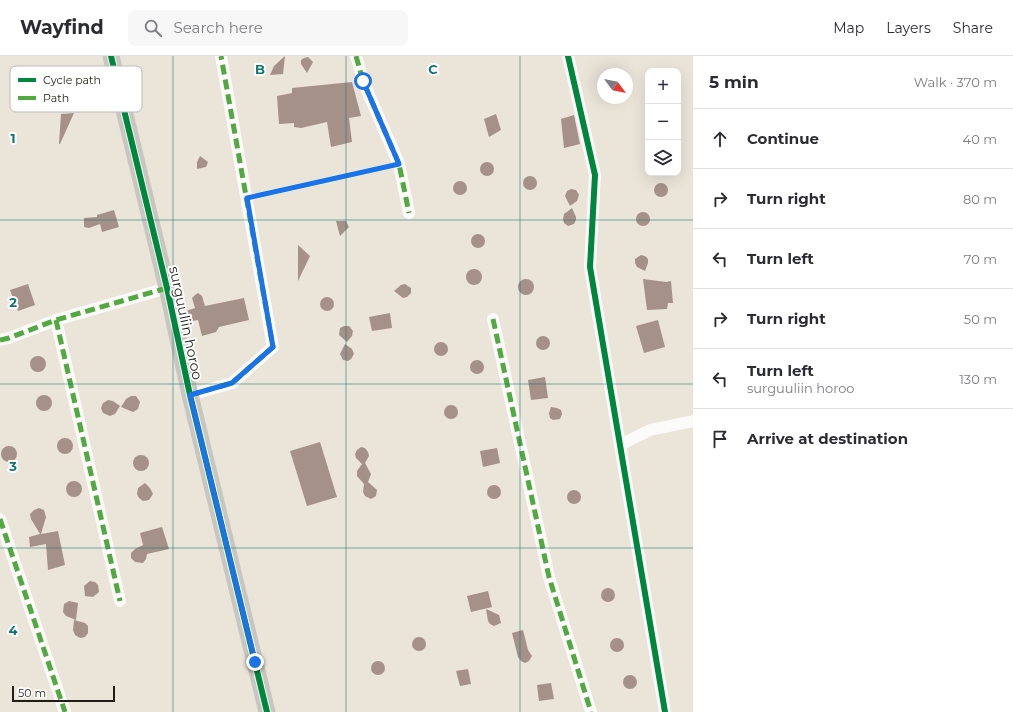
<!DOCTYPE html>
<html lang="en">
<head>
<meta charset="utf-8">
<style>
  :root { --surface:#fff; --page:#f7f7f7; --text:#2b2b33; --muted:#7c7c81; --line:#e1e1e2 }
  body { margin:0; font-family:Montserrat,sans-serif; background:var(--page); color:var(--text) }
  .controls { position:absolute; right:12px; top:12px; display:grid; overflow:hidden; border-radius:8px; box-shadow:0 4px 16px #0002 }
  .controls button { width:36px; height:36px; display:grid; place-items:center; padding:0; border:0; border-bottom:1px solid var(--line); background:var(--surface); color:var(--text); font:20px sans-serif }
  .compass { position:absolute; left:597px; top:12px; width:36px; height:36px; border-radius:50%; background:var(--surface); box-shadow:0 4px 16px #0002; rotate:122deg }
  .scale { position:absolute; left:12px; bottom:10px; width:103px; box-sizing:border-box; padding-left:4px; border:2px solid #201d15; border-top:0; font-size:11px; line-height:14px; white-space:nowrap; color:#201d15; -webkit-text-stroke:3px #fff; paint-order:stroke }
  .stop { position:absolute; width:12px; height:12px; margin:-9px; border:3px solid #1a73e8; border-radius:50%; background:#fff }
  .stop.end { background:#1a73e8; border-color:#fff; box-shadow:0 1px 4px #0008 }
  .list { margin:0; padding:0; list-style:none }
  h2 { display:flex; justify-content:space-between; align-items:center; height:52px; margin:0; padding:0 16px; font-size:17px }
  h2 small { font-size:13px; font-weight:400; color:var(--muted) }
  .list li { display:grid; grid-template-columns:26px 1fr auto; gap:12px; align-items:center; box-sizing:border-box; height:60px; padding:0 16px; border-top:1px solid var(--line) }
  .list b { display:block; font-size:15px; white-space:nowrap }
  .list p { margin:0; font-size:13px; white-space:nowrap; color:var(--muted) }
  .list em { font-size:13px; font-style:normal; color:var(--muted) }
  .icon { flex:none; width:22px; height:22px; fill:none; stroke:currentColor; stroke-width:2; stroke-linecap:round; stroke-linejoin:round }
  .map { position:relative; flex:none; width:693px; height:656px; overflow:hidden }
  header { display:flex; align-items:center; gap:24px; box-sizing:border-box; height:56px; padding:0 20px; background:var(--surface); border-bottom:1px solid var(--line) }
  header strong { font-size:19px }
  nav { display:flex; gap:22px; margin-inline-start:auto; font-size:14px }
  .search { width:280px; height:36px; background:var(--page); display:flex; align-items:center; gap:10px; box-sizing:border-box; padding:0 14px; border-radius:8px; color:var(--muted); font-size:15px }
  main { display:flex }
  aside { flex:1; background:var(--surface) }
  .map>svg:first-child { display:block }
  .building { fill:#a69189 }
  .lines { fill:none; stroke-linecap:round; stroke-linejoin:round }
  .lane { stroke:#fcfbf9; stroke-width:6 }
  .street { stroke:#fcfbf9; stroke-width:12 }
  .secondary { stroke:#c9c5bf; stroke-width:17 }
  .quiet { stroke:#52a942; stroke-width:5; stroke-dasharray:10 5; stroke-linecap:butt }
  .cycleway-casing { stroke:#fff; stroke-width:8 }
  .cycleway { stroke:#00873e; stroke-width:6 }
  .route { stroke:#1a73e8; stroke-width:5 }
  .grid { fill:none; stroke:#0f766e; stroke-width:1; stroke-opacity:0.55 }
  .labels { text-anchor:middle; dominant-baseline:central; stroke-width:4; stroke-linejoin:round; paint-order:stroke }
  .street-label { font-size:14px; fill:#201d15; stroke:#fff }
  .key { fill:#fff; stroke:#bcbbb9; stroke-width:1 }
  .key-label { font-size:11px; fill:#201d15 }
  .grid-label { font-size:13px; text-anchor:middle; font-weight:bold; fill:#0f766e; stroke:#fff; stroke-width:4; stroke-linejoin:round; paint-order:stroke }
</style>
</head>
<body>
<header>
<strong>Wayfind</strong>
<div class="search"><svg class="icon" aria-label="search" viewBox="0 0 24 24"><circle cx="10" cy="10" r="6"/><path d="M15 15l6 6"/></svg>Search here</div>
<nav><a>Map</a><a>Layers</a><a>Share</a></nav>
</header>
<main>
<div class="map">
<svg width="693" height="656" viewBox="0 0 693 656">
  <rect width="100%" height="100%" fill="#eae4d9"/>
  <!-- building -->
  <g class="building">
    <polygon points="285,0 283,18 270,19 274,10"/>
    <polygon points="308,1 313,6 307,17 301,8 301,4 304,2"/>
    <polygon points="352,26 361,60 349,62 352,86 331,91 327,66 301,72 294,71 294,67 279,68 277,40 292,37 292,32"/>
    <polygon points="74,57 60,88 59,88 61,58"/>
    <polygon points="496,58 501,74 489,81 484,63"/>
    <polygon points="574,59 580,88 564,92 561,63"/>
    <polygon points="200,100 208,106 206,111 197,113 197,106"/>
    <circle cx="487" cy="113" r="7"/>
    <circle cx="530" cy="127" r="7"/>
    <circle cx="460" cy="132" r="7"/>
    <circle cx="661" cy="134" r="7"/>
    <polygon points="571,133 576,134 579,139 577,145 570,150 565,140 567,135"/>
    <polygon points="572,152 576,161 576,164 574,168 568,170 564,167 563,163 564,158"/>
    <polygon points="114,154 119,171 102,176 100,168 89,172 84,171 84,162 97,161 97,159"/>
    <circle cx="643" cy="163" r="7"/>
    <polygon points="336,165 346,165 349,171 340,180"/>
    <circle cx="478" cy="185" r="7"/>
    <polygon points="298,189 310,200 298,225"/>
    <polygon points="641,199 645,200 648,203 648,207 645,215 637,211 635,207 635,203"/>
    <circle cx="474" cy="221" r="8"/>
    <polygon points="643,223 666,226 671,225 673,247 668,247 667,253 647,254"/>
    <circle cx="526" cy="231" r="8"/>
    <polygon points="28,228 35,249 18,255 10,234"/>
    <polygon points="405,228 411,232 411,237 407,241 403,242 394,235 401,229"/>
    <polygon points="198,237 202,240 205,250 244,242 249,264 219,271 216,276 202,280 198,264 186,266 183,256 195,252 192,242 195,239"/>
    <circle cx="327" cy="248" r="7"/>
    <polygon points="390,257 392,272 372,275 369,261"/>
    <polygon points="658,264 665,291 644,297 636,270"/>
    <polygon points="344,270 349,270 353,275 352,280 347,286 339,279 340,272"/>
    <circle cx="543" cy="287" r="7"/>
    <circle cx="441" cy="293" r="7"/>
    <polygon points="345,288 352,293 354,298 351,303 348,305 343,304 340,298"/>
    <circle cx="38" cy="308" r="8"/>
    <circle cx="477" cy="311" r="7"/>
    <polygon points="545,321 548,342 531,344 528,324"/>
    <circle cx="44" cy="347" r="8"/>
    <polygon points="131,340 136,340 140,346 138,353 133,356 121,351 126,343"/>
    <polygon points="108,344 113,345 120,350 115,358 110,360 103,357 101,352 103,347"/>
    <circle cx="451" cy="356" r="7"/>
    <polygon points="551,351 557,352 561,354 562,358 560,363 553,364 550,362 549,357"/>
    <circle cx="65" cy="390" r="8"/>
    <polygon points="320,386 337,441 307,450 290,395"/>
    <circle cx="9" cy="398" r="8"/>
    <polygon points="361,391 365,392 368,396 369,400 365,407 371,418 368,426 377,434 376,440 371,443 365,440 363,436 364,428 357,420 357,415 362,408 356,402 355,398 357,394"/>
    <polygon points="497,392 500,407 483,411 480,395"/>
    <circle cx="141" cy="407" r="8"/>
    <circle cx="74" cy="433" r="8"/>
    <polygon points="145,427 150,432 153,438 149,444 143,445 139,442 137,438 138,432"/>
    <circle cx="494" cy="436" r="7"/>
    <circle cx="574" cy="441" r="7"/>
    <polygon points="39,452 44,454 46,461 41,478 58,475 65,509 48,514 46,488 30,491 29,481 40,478 31,463 30,458 34,454"/>
    <polygon points="162,471 169,493 147,498 146,503 143,507 135,506 131,502 131,497 135,493 143,489 140,477"/>
    <polygon points="90,525 95,526 98,529 99,536 93,541 85,540 84,530"/>
    <circle cx="608" cy="539" r="7"/>
    <polygon points="488,535 492,551 471,556 467,540"/>
    <polygon points="69,545 78,547 76,564 66,560 63,556 64,548"/>
    <polygon points="486,553 499,559 501,567 494,570 490,568 488,565"/>
    <polygon points="74,564 85,567 88,570 88,577 85,581 80,582 75,579 73,574"/>
    <polygon points="523,574 528,594 532,600 529,605 525,607 521,605 518,601 512,577"/>
    <circle cx="419" cy="588" r="7"/>
    <circle cx="617" cy="589" r="7"/>
    <circle cx="378" cy="612" r="7"/>
    <polygon points="468,613 471,628 460,630 456,615"/>
    <circle cx="630" cy="626" r="7"/>
    <polygon points="551,627 554,643 539,645 537,629"/>
  </g>
  <g class="lines">
    <!-- lane -->
    <polyline class="lane" points="247,142 399,108"/>
    <!-- street -->
    <g class="street">
      <polyline points="356,0 363,25 399,108 409,157"/>
      <polyline points="568,0 595,119 590,211 665,656"/>
      <polyline points="493,263 549,521 591,656"/>
      <polyline points="56,264 120,545"/>
      <polyline points="0,284 9,282 56,264 167,232"/>
      <polyline points="190,339 232,327 273,291 221,0"/>
      <polyline points="620,389 650,374 693,365"/>
      <polyline points="0,463 65,656"/>
    </g>
    <!-- secondary -->
    <polyline class="secondary" points="111,0 167,232 190,339 267,656"/>
    <!-- quiet -->
    <g class="quiet">
      <polyline points="356,0 363,25 399,108 409,157"/>
      <polyline points="493,263 549,521 591,656"/>
      <polyline points="56,264 120,545"/>
      <polyline points="0,284 9,282 56,264 167,232"/>
      <polyline points="190,339 232,327 273,291 221,0"/>
      <polyline points="0,463 65,656"/>
    </g>
    <defs>
      <g id="cycleway">
        <polyline points="111,0 167,232 190,339 267,656"/>
        <polyline points="568,0 595,119 590,211 665,656"/>
      </g>
    </defs>
    <!-- cycleway casing -->
    <use href="#cycleway" class="cycleway-casing"/>
    <!-- cycleway -->
    <use href="#cycleway" class="cycleway"/>
  </g>
  <g class="lines">
    <!-- route -->
    <polyline class="route" points="255,606 190,339 232,327 273,291 247,142 399,108 363,25"/>
  </g>
  <!-- grid -->
  <path class="grid" d="M173,0V656M346,0V656M520,0V656M0,164H693M0,328H693M0,492H693"/>
  <g class="labels">
    <!-- street labels -->
    <g class="street-label">
      <text transform="translate(186 267) rotate(78)">surguuliin horoo</text>
    </g>
  </g>
  <!-- legend -->
  <rect x="10" y="10" width="132" height="46" rx="6" class="key"/>
  <rect x="18" y="22" width="18" height="4" fill="#00873e"/>
  <rect x="18" y="40" width="18" height="4" fill="#52a942"/>
  <g class="key-label">
    <text x="43" y="28">Cycle path</text>
    <text x="43" y="46">Path</text>
  </g>
  <g class="grid-label">
    <text x="260" y="18">B</text>
    <text x="433" y="18">C</text>
    <text x="13" y="87">1</text>
    <text x="13" y="251">2</text>
    <text x="13" y="415">3</text>
    <text x="13" y="579">4</text>
  </g>
</svg>
<div class="controls">
<button>+</button>
<button>−</button>
<button><svg class="icon" aria-label="layers" viewBox="0 0 24 24"><path d="M12 4l9 5-9 5-9-5zM3 14l9 5 9-5"/></svg></button>
</div>
<svg class="compass" viewBox="-18 -18 36 36"><path d="M0-13l5 13h-10z" fill="#e53935"/><path d="M0 13l5-13h-10z" fill="#7c7c81"/></svg>
<div class="scale">50 m</div>
<div class="stop" style="left:363px;top:25px"></div>
<div class="stop end" style="left:255px;top:606px"></div>
</div>
<aside>
<h2>5 min<small>Walk · 370 m</small></h2>
<ul class="list">
<li><svg class="icon" aria-label="ahead" viewBox="0 0 24 24"><path d="M12 20V5M6 11l6-6 6 6"/></svg><div><b>Continue</b></div><em>40 m</em></li>
<li><svg class="icon" aria-label="right" viewBox="0 0 24 24"><path d="M7 20v-9h11M14 6l5 5-5 5"/></svg><div><b>Turn right</b></div><em>80 m</em></li>
<li><svg class="icon" aria-label="left" viewBox="0 0 24 24"><path d="M17 20v-9H6M10 6l-5 5 5 5"/></svg><div><b>Turn left</b></div><em>70 m</em></li>
<li><svg class="icon" aria-label="right" viewBox="0 0 24 24"><path d="M7 20v-9h11M14 6l5 5-5 5"/></svg><div><b>Turn right</b></div><em>50 m</em></li>
<li><svg class="icon" aria-label="left" viewBox="0 0 24 24"><path d="M17 20v-9H6M10 6l-5 5 5 5"/></svg><div><b>Turn left</b><p>surguuliin horoo</p></div><em>130 m</em></li>
<li><svg class="icon" aria-label="arrive" viewBox="0 0 24 24"><path d="M6 21V4h12l-3 4 3 4H6"/></svg><div><b>Arrive at destination</b></div></li>
</ul>
</aside>
</main>
</body>
</html>
